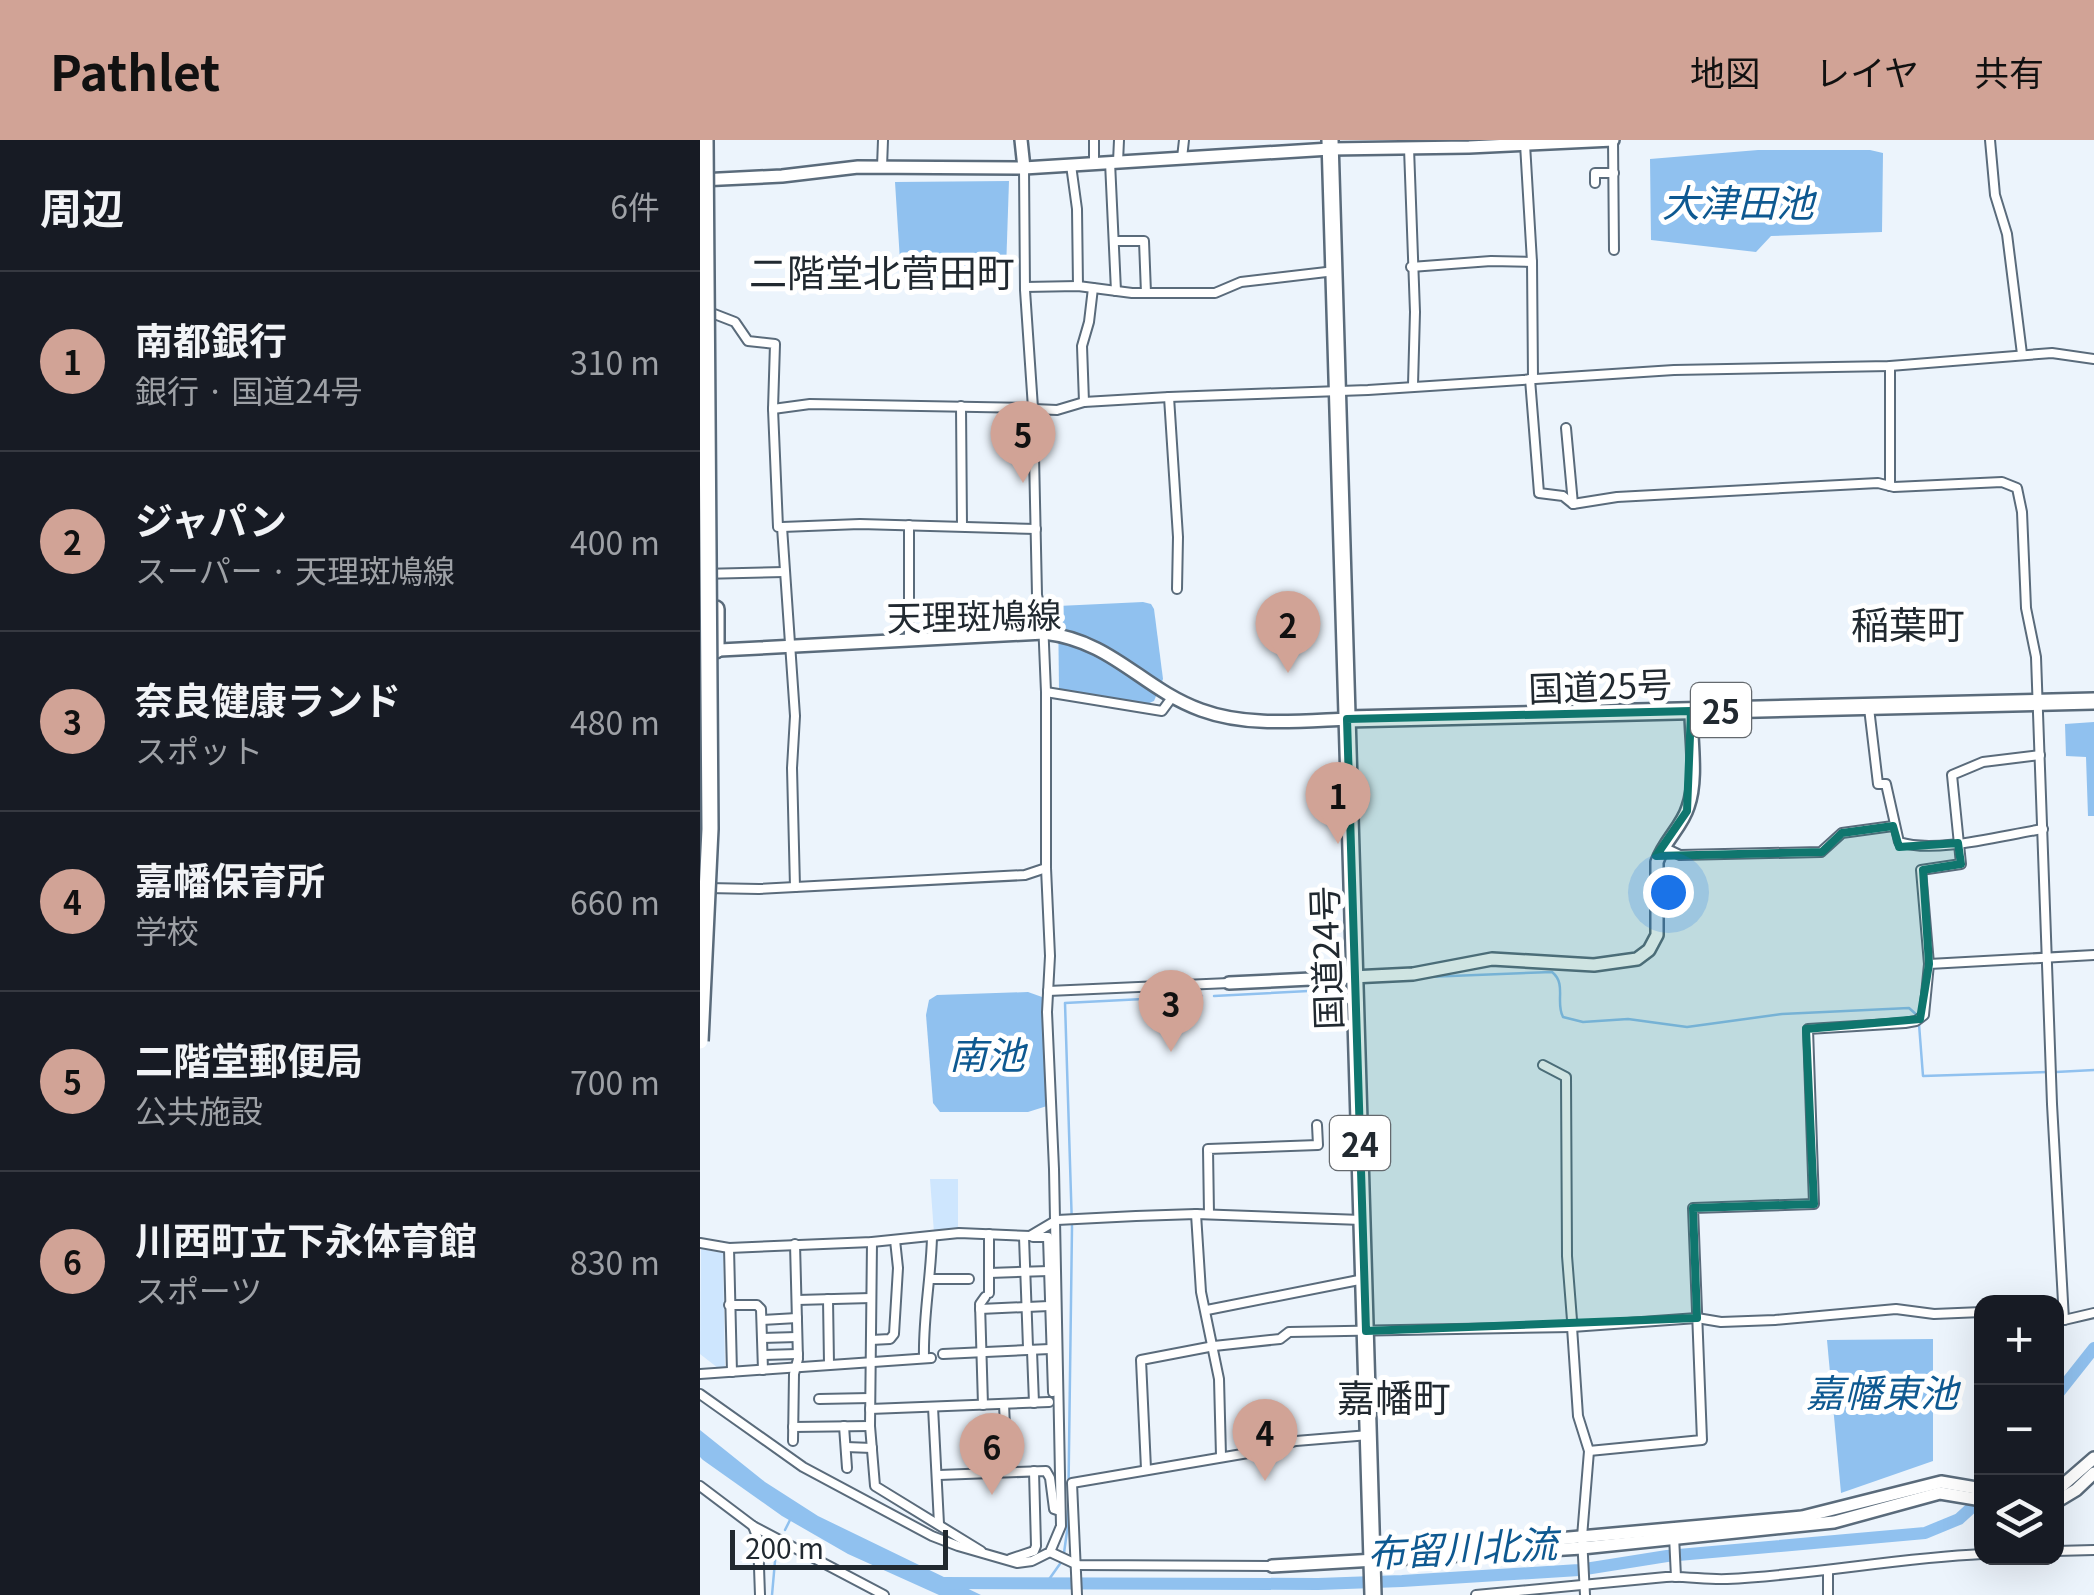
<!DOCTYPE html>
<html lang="ja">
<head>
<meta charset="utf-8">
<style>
  :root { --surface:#171b24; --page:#242831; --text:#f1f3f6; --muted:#9ea1a6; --line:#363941; --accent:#d1a396 }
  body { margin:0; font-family:Georgia,"Noto Sans JP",serif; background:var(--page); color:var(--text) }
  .controls { position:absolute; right:30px; bottom:30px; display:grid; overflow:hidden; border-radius:20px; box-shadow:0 10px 40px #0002 }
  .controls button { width:90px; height:90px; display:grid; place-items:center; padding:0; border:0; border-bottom:2px solid var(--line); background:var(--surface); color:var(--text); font:50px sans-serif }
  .scale { position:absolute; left:30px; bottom:25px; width:218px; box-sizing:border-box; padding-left:10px; border:5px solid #212930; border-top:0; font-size:28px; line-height:35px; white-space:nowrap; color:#212930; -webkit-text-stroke:8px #fff; paint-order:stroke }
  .you { position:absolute; left:968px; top:752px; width:35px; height:35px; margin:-25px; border:8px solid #fff; border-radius:50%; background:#1a73e8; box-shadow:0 0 0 15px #1a73e833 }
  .badge { display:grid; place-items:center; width:65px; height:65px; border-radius:50%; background:var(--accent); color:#111; font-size:32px; font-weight:700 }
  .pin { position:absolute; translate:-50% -82px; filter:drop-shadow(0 2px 5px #0008) }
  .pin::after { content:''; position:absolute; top:52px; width:35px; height:30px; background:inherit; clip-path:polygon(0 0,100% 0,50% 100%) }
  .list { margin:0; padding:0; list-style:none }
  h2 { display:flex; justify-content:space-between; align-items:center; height:130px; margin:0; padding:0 40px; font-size:42px }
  h2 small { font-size:32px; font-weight:400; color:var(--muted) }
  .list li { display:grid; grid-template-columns:65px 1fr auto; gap:30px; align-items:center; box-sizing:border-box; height:180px; padding:0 40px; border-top:2px solid var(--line) }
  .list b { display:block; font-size:38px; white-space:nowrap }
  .list p { margin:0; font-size:32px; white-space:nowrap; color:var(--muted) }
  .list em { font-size:32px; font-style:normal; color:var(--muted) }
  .icon { flex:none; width:55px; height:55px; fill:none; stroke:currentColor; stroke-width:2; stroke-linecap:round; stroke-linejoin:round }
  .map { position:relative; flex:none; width:1394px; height:1455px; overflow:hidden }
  header { display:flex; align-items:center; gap:60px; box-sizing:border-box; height:140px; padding:0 50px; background:var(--accent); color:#111 }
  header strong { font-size:48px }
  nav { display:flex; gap:55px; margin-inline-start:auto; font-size:35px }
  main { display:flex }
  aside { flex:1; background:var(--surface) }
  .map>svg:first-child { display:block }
  .green { fill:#cee6fe }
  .water { fill:#90c1ef }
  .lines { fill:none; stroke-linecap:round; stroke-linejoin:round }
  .stream { stroke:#90c1ef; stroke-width:2.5 }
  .river { stroke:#90c1ef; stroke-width:12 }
  .street-casing { stroke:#5a6b7b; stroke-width:12 }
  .secondary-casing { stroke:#5a6b7b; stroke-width:16 }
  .highway-casing { stroke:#5a6b7b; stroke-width:20 }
  .street { stroke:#fff; stroke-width:8 }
  .secondary { stroke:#fff; stroke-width:11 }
  .highway { stroke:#fff; stroke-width:15 }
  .highway-bridge-casing { stroke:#5a6b7b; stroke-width:20; stroke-linecap:butt }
  .highway-bridge { stroke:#fff; stroke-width:15 }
  .marked { fill:#0f766e; fill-opacity:0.2; stroke:#0f766e; stroke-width:8; stroke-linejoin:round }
  .labels { text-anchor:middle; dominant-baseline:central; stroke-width:10; stroke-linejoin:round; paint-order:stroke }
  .shield { fill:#fff; stroke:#64696e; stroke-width:2.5 }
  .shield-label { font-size:32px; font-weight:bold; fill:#212930 }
  .street-label { font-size:35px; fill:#212930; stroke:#fff }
  .water-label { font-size:38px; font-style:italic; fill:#0e5991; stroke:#fff }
  .neighbourhood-label { font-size:38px; fill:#212930; stroke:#fff }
</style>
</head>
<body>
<header>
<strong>Pathlet</strong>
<nav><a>地図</a><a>レイヤ</a><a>共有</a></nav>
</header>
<main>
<aside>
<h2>周辺<small>6件</small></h2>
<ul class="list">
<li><span class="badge">1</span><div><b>南都銀行</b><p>銀行 · 国道24号</p></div><em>310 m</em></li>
<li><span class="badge">2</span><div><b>ジャパン</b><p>スーパー · 天理斑鳩線</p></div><em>400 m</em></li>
<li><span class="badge">3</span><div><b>奈良健康ランド</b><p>スポット</p></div><em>480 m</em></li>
<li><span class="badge">4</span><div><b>嘉幡保育所</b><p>学校</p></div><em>660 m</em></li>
<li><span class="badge">5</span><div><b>二階堂郵便局</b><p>公共施設</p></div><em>700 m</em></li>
<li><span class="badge">6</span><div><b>川西町立下永体育館</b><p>スポーツ</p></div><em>830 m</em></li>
</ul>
</aside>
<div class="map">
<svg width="1394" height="1455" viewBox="0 0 1394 1455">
  <rect width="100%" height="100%" fill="#ecf4fc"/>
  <!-- green -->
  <g class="green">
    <polygon points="230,1039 258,1039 258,1090 234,1093"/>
    <polygon points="1,1109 23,1113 25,1228 18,1228 0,1214"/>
  </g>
  <!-- water -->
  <g class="water">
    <polygon points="1058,10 1170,10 1183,13 1182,92 1071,96 1056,112 951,100 950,19"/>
    <polygon points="309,41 306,130 298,139 207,141 201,137 195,42"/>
    <polygon points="443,462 451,464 454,469 463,539 454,561 447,564 359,549 358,466"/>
    <polygon points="1394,582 1394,676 1388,676 1386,617 1366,616 1365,584"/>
    <polygon points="328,852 342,857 347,966 328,972 240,972 233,963 226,875 229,860 237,855"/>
    <polygon points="1233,1199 1233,1321 1141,1353 1127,1200"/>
    <polygon points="0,1290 65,1342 118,1376 281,1455 239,1455 148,1414 82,1376 3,1320 0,1317"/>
  </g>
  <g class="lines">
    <!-- stream -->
    <g class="stream">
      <path d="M726,837L852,832C867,844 855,862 863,877L883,882L928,879L987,887L1082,874L1209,868L1218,876"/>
      <polyline points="514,856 647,849"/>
      <polyline points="1219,884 1223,936 1348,932"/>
      <polyline points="1356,932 1394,930"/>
      <polyline points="85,1390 91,1378"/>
      <polyline points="364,1413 368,1384 372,1087 365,863 502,856"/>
      <polyline points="345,1445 362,1421"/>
      <polyline points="72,1455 76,1410"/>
    </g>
    <!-- river -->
    <g class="river">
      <polyline points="1356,1256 1394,1208"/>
      <polyline points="241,1443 618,1444 702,1441 879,1430 967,1416 1225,1393 1259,1379 1282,1358"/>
    </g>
    <defs>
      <g id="street">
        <polyline points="913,0 914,110"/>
        <polyline points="1290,0 1295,55 1307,94 1322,214"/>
        <polyline points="825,4 832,122 833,239"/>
        <polyline points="709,8 715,172 713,245"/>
        <polyline points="482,18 484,0"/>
        <polyline points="410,22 416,151"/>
        <polyline points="418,22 419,0"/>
        <polyline points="394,23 394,0"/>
        <polyline points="371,25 377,69 378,146"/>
        <polyline points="182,27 183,0"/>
        <polyline points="895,43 895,33 914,33"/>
        <polyline points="415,101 444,101 446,153"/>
        <polyline points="711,127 791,121 832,122"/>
        <polyline points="325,147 378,146 432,153 515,153 541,142 635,131"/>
        <polyline points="4,170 35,182 48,201 75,204 73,269 78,387 82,387 95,576 92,628 95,747"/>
        <polyline points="1190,226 1190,346"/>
        <polyline points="830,239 839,353 863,356 873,364 917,357 1178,343 1194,347 1302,342 1317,348 1322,372 1326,468 1336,517 1352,964 1364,1180"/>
        <polyline points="469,257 478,397 477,449"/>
        <polyline points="384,262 382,206 389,182 393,148"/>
        <polyline points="261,266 262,386"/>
        <polyline points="73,269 110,264 333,268"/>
        <polyline points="333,269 357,270 384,262 469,257 668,250 974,230 1190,226 1352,213 1394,219"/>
        <polyline points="866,288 873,364"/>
        <polyline points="82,387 160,384 336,389"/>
        <polyline points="0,434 84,432"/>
        <polyline points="209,500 209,385"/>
        <polyline points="346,552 462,571 473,556"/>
        <path d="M1169,568L1178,644H1186L1199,702C1236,714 1303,695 1343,689"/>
        <polyline points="963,707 980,715 1121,712 1142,693 1193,686"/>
        <polyline points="7,748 59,749 325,735 346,728"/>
        <polyline points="1229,824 1394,815"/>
        <polyline points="348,851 529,843"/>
        <polyline points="843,925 866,937 867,1116 872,1180 875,1185"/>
        <polyline points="496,1074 501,1152 519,1239 521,1316"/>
        <polyline points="509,1074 508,1009 618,1005 617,985"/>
        <polyline points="289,1094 289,1153"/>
        <polyline points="324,1097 328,1207 332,1211 334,1263"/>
        <polyline points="333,1097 348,1097 353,1252"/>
        <polyline points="172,1102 170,1286 175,1346 281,1411"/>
        <polyline points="0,1103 29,1108 172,1102 259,1093 330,1096 357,1080 436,1076 496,1074 662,1080"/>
        <polyline points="29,1108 32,1232"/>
        <polyline points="289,1133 349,1131"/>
        <polyline points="230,1139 269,1139"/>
        <polyline points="128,1159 129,1224"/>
        <polyline points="97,1160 171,1158"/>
        <polyline points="29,1165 57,1165 61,1169 63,1230"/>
        <polyline points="280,1169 349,1166"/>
        <polyline points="507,1170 664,1139"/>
        <polyline points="1356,1179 1364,1180 1394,1173"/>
        <polyline points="62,1180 97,1178"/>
        <polyline points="872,1187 878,1276 889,1311 882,1397 885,1455"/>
        <polyline points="62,1198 97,1197"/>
        <polyline points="171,1200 190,1199 194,1194 198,1128 195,1100"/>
        <polyline points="243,1214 350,1209"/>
        <polyline points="63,1215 98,1214"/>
        <path d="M224,1217C223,1177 231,1138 232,1097"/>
        <polyline points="0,1234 231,1218"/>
        <polyline points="0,1254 103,1327 232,1396 258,1406 317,1423 332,1421 350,1412 361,1386 354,1029 347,872 350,816 346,728 346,552 343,481 337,455 333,268 325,150 324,28"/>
        <polyline points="119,1259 170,1258"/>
        <polyline points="304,1264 307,1332"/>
        <polyline points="283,1265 280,1164 285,1157"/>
        <polyline points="233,1267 239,1384"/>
        <polyline points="170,1269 349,1262"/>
        <polyline points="144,1286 147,1328"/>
        <polyline points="93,1287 170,1286"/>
        <polyline points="93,1301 94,1234 98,1219 95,1104"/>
        <polyline points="146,1307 172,1308"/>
        <polyline points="889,1311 1002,1300 993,1068 1114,1064 1108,889 1205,883 1216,881 1224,875 1229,824 1221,730 1261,724 1252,635 1283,622 1340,615"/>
        <polyline points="446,1329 441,1220 514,1206 580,1199 589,1192 872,1187 997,1178 1021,1182 1075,1180 1196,1169 1234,1174 1282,1172"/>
        <polyline points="239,1335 346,1331 350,1338 354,1369 360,1371"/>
        <polyline points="0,1346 53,1386 184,1455"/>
        <polyline points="53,1386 58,1399 60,1455"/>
        <polyline points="974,1396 976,1437"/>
        <polyline points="1356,1411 1394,1410"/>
        <polyline points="350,1412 378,1425 572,1426"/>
        <polyline points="310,1419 334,1411 336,1406 334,1331"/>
        <polyline points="1128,1431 1128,1455"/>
        <polyline points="377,1455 372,1343 554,1312 596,1301 669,1295"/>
        <path d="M776,1455L966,1437C987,1436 1007,1440 1027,1439C1113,1435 1196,1418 1282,1414"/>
      </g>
      <g id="secondary">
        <polyline points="321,0 324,28"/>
        <polyline points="0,40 82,36 158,27 324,28 630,9 769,7 913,0"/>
        <path d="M0,511L344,493C413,501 441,548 501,570C547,587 600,581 647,579"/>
        <path d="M529,843L713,834L792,819L894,825L937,819L949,810L957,795V722C964,701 982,687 988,667C998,639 991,601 991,571"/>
        <polyline points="1356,1351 1394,1318"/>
        <polyline points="1356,1362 1376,1350 1394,1333"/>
        <polyline points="724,1411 1102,1377 1241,1342 1282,1349"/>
        <polyline points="572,1426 882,1408 1134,1382 1240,1353 1282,1360"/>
      </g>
      <g id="highway">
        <polyline points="630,0 673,1455"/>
        <polyline points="16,469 16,510"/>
        <polyline points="647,579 1394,561"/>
      </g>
    </defs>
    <!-- street casing -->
    <use href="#street" class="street-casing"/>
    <!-- secondary casing -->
    <use href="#secondary" class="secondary-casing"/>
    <!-- highway casing -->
    <use href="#highway" class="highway-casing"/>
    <!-- street -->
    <use href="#street" class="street"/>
    <!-- secondary -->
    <use href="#secondary" class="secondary"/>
    <!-- highway -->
    <use href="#highway" class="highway"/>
    <defs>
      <polyline id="highway-bridge" points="0,901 10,689 5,0"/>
    </defs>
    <!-- highway-bridge casing -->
    <use href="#highway-bridge" class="highway-bridge-casing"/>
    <!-- highway-bridge -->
    <use href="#highway-bridge" class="highway-bridge"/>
  </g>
  <!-- marked area -->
  <path class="marked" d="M991,571L987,671L956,716L1122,712L1142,693L1193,686L1199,707L1258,703L1261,724L1223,730L1229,824L1220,879L1106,889L1114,1064L993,1068L997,1178L666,1191L647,579Z"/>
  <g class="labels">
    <!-- shield labels -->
    <g class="shield">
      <rect x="991" y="543" width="60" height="54" rx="8"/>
      <rect x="630" y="976" width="60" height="54" rx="8"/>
    </g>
    <g class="shield-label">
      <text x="1021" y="570">25</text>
      <text x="660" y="1003">24</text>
    </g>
    <!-- street labels -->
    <g class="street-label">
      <text transform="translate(274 474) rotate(-1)">天理斑鳩線</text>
      <text transform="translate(900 544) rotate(-2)">国道25号</text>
      <text transform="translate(624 818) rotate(-92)">国道24号</text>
    </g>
    <!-- water labels -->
    <g class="water-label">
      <text x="1038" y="60">大津田池</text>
      <text x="287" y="912">南池</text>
      <text x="1182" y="1250">嘉幡東池</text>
      <text transform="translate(762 1406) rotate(-3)">布留川北流</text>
    </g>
    <!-- neighbourhood labels -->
    <g class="neighbourhood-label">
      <text x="182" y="130">二階堂北菅田町</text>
      <text x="1208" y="482">稲葉町</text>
      <text x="694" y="1255">嘉幡町</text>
    </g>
  </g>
</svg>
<div class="controls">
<button>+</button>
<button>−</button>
<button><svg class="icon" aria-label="layers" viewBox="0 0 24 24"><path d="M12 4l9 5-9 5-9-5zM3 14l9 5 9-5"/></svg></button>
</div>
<div class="scale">200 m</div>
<div class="you"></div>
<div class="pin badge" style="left:638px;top:704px">1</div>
<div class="pin badge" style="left:588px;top:533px">2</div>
<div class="pin badge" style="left:471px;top:912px">3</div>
<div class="pin badge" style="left:565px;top:1341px">4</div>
<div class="pin badge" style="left:323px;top:343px">5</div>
<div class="pin badge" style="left:292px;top:1355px">6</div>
</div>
</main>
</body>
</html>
